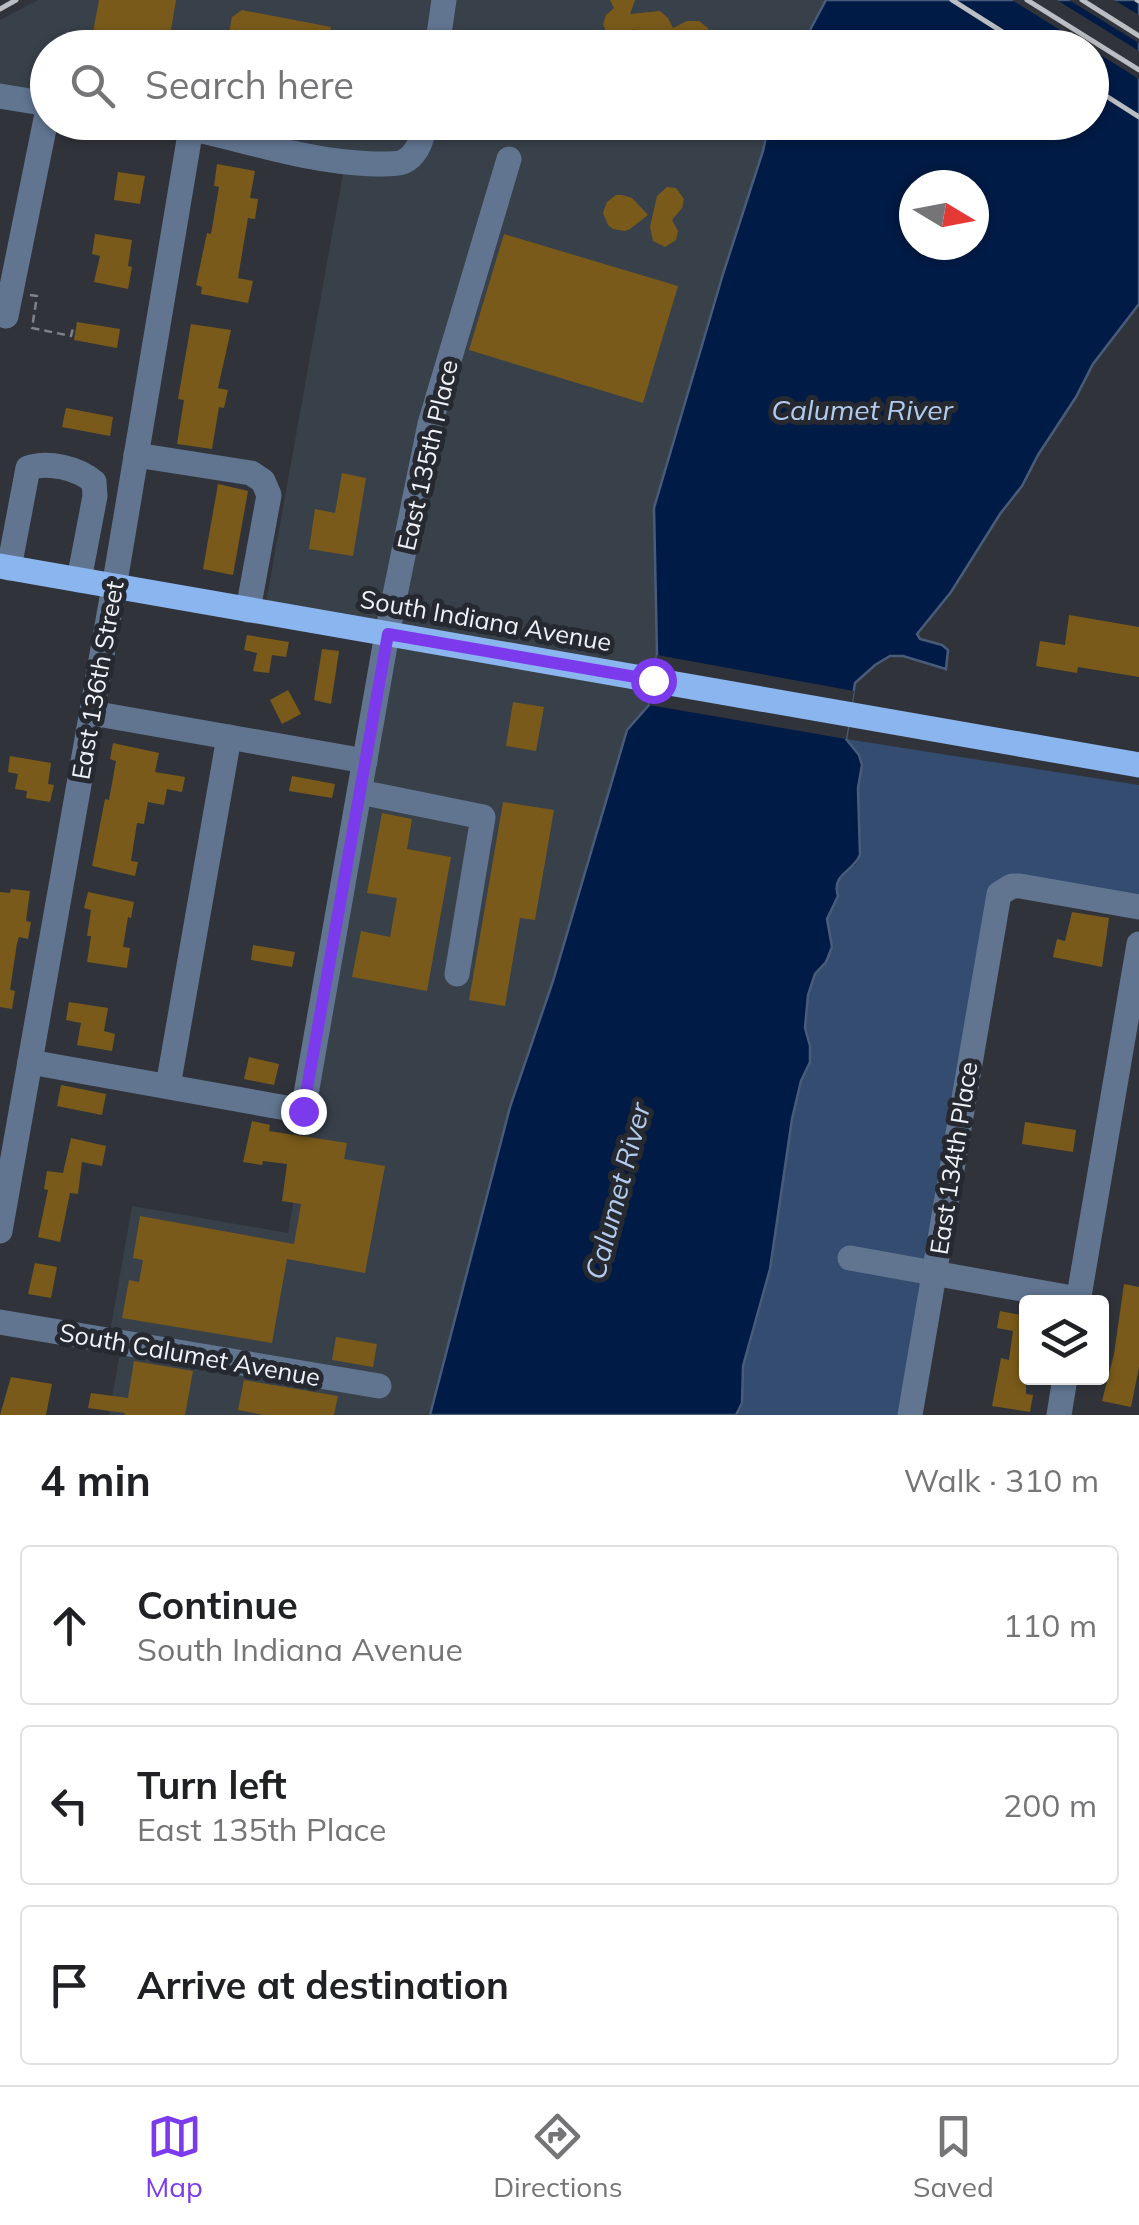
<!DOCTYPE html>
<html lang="en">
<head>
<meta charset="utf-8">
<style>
  :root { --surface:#fff; --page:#f2f2f2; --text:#202124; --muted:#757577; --line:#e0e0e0; --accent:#7c3aed }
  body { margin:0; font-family:Mulish,sans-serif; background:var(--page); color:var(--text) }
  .controls { position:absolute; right:30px; bottom:30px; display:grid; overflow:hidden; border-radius:10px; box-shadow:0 2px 8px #0004 }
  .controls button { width:90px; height:90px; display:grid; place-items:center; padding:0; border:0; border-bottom:2px solid var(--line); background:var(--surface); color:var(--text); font:50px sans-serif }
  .compass { position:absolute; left:899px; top:170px; width:90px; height:90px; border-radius:50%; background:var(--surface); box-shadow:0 2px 8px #0004; rotate:100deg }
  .stop { position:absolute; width:30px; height:30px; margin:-22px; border:8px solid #7c3aed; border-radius:50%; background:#fff }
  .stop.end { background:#7c3aed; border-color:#fff; box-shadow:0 2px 10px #0008 }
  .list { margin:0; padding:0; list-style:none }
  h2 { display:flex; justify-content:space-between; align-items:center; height:130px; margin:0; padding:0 40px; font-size:42px }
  h2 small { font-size:32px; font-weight:400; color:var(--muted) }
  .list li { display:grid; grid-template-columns:65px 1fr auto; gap:30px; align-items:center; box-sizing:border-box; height:160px; margin:0 20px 20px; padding:0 20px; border:2px solid var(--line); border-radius:10px }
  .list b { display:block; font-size:38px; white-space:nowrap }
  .list p { margin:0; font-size:32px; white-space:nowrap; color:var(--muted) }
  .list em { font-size:32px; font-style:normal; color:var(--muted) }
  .icon { flex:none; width:55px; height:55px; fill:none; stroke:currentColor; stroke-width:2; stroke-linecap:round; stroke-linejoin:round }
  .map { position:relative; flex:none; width:1139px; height:1415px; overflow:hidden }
  .search { position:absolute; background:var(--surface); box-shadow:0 2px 8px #0004; left:30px; right:30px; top:30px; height:110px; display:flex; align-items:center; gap:25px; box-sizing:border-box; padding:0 35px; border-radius:55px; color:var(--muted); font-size:38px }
  .sheet { height:670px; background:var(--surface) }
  nav { display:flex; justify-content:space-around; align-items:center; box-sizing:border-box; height:140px; border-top:2px solid var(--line); background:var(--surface); font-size:28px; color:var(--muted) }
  nav a { display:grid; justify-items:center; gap:5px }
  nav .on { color:var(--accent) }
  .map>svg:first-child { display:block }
  .built { fill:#38404a }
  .green { fill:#334c6f }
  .water { fill:#001b45; stroke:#485c7a; stroke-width:2.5; fill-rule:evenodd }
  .pier { fill:#30343a }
  .building { fill:#795a1a }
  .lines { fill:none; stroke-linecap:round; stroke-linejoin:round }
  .path { stroke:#7f8287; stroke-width:2.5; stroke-dasharray:8 5; stroke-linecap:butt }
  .minor { stroke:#617591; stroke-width:25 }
  .major { stroke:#8bb5ee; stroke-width:25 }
  .rail { stroke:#bbbec2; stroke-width:5 }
  .route { stroke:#7c3aed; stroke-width:12 }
  .labels { text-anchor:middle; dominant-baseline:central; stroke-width:10; stroke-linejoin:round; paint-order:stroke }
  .street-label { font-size:25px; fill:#eff2f6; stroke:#262a30 }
  .water-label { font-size:28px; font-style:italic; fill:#b2cbee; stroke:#262a30 }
</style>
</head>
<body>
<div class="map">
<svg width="1139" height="1415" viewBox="0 0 1139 1415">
  <rect width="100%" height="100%" fill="#30343a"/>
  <!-- built -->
  <g class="built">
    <polygon points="38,0 826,0 801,47 48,48 47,104 0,95 0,20"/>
    <polygon points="151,123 769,123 763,151 723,274 654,508 657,655 649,705 627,730 553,981 510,1107 430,1415 109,1415 121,1347 108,1344 132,1206 288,1233 393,631 265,608 346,157"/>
  </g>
  <!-- green -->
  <polygon class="green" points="846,739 1139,785 1139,898 1009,876 906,1415 736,1415 742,1403 742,1366 770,1269 792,1119 801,1081 810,1062 810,1046 805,1028 808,995 815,974 826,962 827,919 838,878 845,871 856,865 860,855 858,788 862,765 859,755"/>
  <!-- water -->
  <path class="water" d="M826,0H1139V304L1093,364L1076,397L1038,455L1022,486L1000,514L951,592L917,634L920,639L942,645L948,650L946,669L903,656H890L875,665L855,683L846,739L859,755L862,765L858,788L860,855C853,872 831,874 838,896L827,919L832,947L826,962L815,974L808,995L805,1028L810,1046V1062L801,1081L792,1119L770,1269L743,1366L742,1403L736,1415H430L510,1107L553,981L627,730L649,705L657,655L654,508L723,274L763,151L769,123L1092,122V48L801,47ZM914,185H974V245H914Z"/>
  <!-- pier -->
  <g class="pier">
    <polygon points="1012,0 1057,0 1139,51 1139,79"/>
    <polygon points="1069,0 1114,0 1139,15 1139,43"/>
    <polygon points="657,655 854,691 846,739 649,705"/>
  </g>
  <!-- building -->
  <g class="building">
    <polygon points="99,0 176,0 168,48 90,48"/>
    <polygon points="610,0 635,0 630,14 660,11 668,18 673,28 687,21 699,21 708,28 717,48 678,48 673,40 651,46 640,40 634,29 622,37 613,37 606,32 603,24 606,15 614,8"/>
    <polygon points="242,10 331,27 327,48 226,48 232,17"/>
    <polygon points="217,164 255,171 250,198 258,199 255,219 248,218 238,278 253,281 248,303 201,294 202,287 196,285 207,233 211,234 219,187 214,186"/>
    <polygon points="118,172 145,176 140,204 114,200"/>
    <polygon points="667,187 676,188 684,199 682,208 672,220 678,231 676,240 665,247 653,241 650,227 657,196"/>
    <polygon points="616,195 622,195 632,198 648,215 630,229 625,231 613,229 608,225 603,213 607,202"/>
    <polygon points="95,234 132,240 128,266 132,267 128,289 94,282 100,256 92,254"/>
    <polygon points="504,234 678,286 643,403 469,350"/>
    <polygon points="77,322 120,329 117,348 74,340"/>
    <polygon points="191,324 231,330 218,388 228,390 224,408 219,407 212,449 177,444 184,400 178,399"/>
    <polygon points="66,408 113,417 110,436 62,427"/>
    <polygon points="342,473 366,478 353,556 309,549 315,509 335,513"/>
    <polygon points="218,484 248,491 233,575 203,569"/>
    <polygon points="1069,615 1139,627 1139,677 1078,667 1077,673 1036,666 1040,641 1065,645"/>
    <polygon points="247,635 289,642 286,657 272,655 269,673 253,671 257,653 244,650"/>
    <polygon points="322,649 339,651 331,704 314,700"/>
    <polygon points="288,690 301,714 282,724 270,700"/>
    <polygon points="513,702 544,707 536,751 506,746"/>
    <polygon points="113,743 159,753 155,772 185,777 182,792 167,789 164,805 148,802 144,824 137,823 131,861 138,862 135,876 92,866 105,799 109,800 116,761 110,759"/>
    <polygon points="10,756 51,763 48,784 54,785 50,802 26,798 27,791 15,789 18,774 8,772"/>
    <polygon points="292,776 335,784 332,798 289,791"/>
    <polygon points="503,802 554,810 535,920 520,918 505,1006 469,1000"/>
    <polygon points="382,813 412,819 407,849 451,857 427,991 352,977 361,931 390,937 397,898 367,893"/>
    <polygon points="11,889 30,891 26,921 31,922 28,939 19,937 17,943 10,990 15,991 12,1009 0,1007 0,892 10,893"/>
    <polygon points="88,892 134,902 131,918 128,917 123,947 130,948 127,968 87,962 91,936 87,936 91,910 84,908"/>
    <polygon points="1072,912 1109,918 1102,967 1053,957 1057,939 1065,941"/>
    <polygon points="253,945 295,952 292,967 251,960"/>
    <polygon points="69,1002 108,1008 104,1031 115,1034 112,1051 77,1045 81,1023 66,1020"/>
    <polygon points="249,1057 279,1064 274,1085 244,1079"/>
    <polygon points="61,1085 106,1094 102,1115 57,1106"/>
    <polygon points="252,1121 270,1125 269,1131 347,1143 344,1159 385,1166 365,1273 287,1259 272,1343 122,1318 129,1280 139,1282 143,1260 133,1258 140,1216 294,1244 301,1204 282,1201 287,1164 263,1161 262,1165 243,1162"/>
    <polygon points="1025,1122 1076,1130 1073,1152 1022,1144"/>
    <polygon points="71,1138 106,1146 102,1166 82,1162 78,1194 70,1193 60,1242 38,1237 48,1190 44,1189 47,1171 63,1173"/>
    <polygon points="35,1263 57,1267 51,1298 28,1294"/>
    <polygon points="1124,1284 1139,1287 1139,1367 1131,1407 1102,1401 1114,1354"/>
    <polygon points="1000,1311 1026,1316 1026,1394 1033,1395 1030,1412 992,1406 1001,1358 1009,1360 1013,1331 997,1328"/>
    <polygon points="336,1337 377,1344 373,1367 332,1360"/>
    <polygon points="134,1361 193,1371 185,1415 124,1415 125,1413 88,1408 91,1393 128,1398"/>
    <polygon points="11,1377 52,1384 46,1415 0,1415"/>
    <polygon points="244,1380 338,1396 334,1415 263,1415 238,1410"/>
  </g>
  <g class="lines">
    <!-- path -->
    <polyline class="path" points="30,295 37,296 32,328 71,336 73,328 76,328"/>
    <!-- minor -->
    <g class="minor">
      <polyline points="437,48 444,0"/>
      <polyline points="0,96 48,104"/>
      <path d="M159,122C230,134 300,162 373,164C382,164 394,165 403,162C418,155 423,137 425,122"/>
      <polyline points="6,316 48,109"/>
      <polyline points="136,455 251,473 263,481 269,495 248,610"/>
      <path d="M9,568L28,468C48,461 78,468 94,482L95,496L79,580"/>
      <polyline points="92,713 365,761"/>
      <polyline points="360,792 483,817 457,974"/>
      <polyline points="30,1062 303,1111 387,634 430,424 509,159"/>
      <polyline points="168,1086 229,737"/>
      <polyline points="0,1231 118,564 191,128"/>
      <polyline points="850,1258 1078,1299"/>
      <polyline points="1078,1302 1139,944"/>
      <polyline points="0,1322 379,1386"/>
      <polyline points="910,1415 999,894 1012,886 1020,886 1139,907"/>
      <polyline points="1059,1415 1065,1378"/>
    </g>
    <!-- major -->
    <polyline class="major" points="0,566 1139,765"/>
    <!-- rail -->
    <g class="rail">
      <polyline points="952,0 1028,48"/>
      <polyline points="1027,0 1139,70"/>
      <polyline points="1082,0 1139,36"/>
      <polyline points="1137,0 1139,1"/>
      <polyline points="0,9 16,0"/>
      <polyline points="1092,87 1139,117"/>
    </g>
  </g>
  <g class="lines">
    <!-- route -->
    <polyline class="route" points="303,1111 388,634 653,680"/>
  </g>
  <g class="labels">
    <!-- street labels -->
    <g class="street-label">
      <text transform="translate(427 455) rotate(-77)">East 135th Place</text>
      <text transform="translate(486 620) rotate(10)">South Indiana Avenue</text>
      <text transform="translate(97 680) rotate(-80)">East 136th Street</text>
      <text transform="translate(953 1158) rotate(-81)">East 134th Place</text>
      <text transform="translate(190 1354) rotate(10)">South Calumet Avenue</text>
    </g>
    <!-- water labels -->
    <g class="water-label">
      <text x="862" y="409">Calumet River</text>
      <text transform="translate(617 1191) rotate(-75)">Calumet River</text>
    </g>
  </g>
</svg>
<div class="controls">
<button><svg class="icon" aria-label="layers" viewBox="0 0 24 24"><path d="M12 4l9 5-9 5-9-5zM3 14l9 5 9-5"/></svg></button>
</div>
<svg class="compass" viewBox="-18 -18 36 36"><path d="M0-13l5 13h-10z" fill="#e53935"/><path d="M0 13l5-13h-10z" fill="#757577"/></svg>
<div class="stop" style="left:653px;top:680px"></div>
<div class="stop end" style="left:303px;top:1111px"></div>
<div class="search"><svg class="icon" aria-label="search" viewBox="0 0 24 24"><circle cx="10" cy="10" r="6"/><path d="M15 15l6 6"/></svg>Search here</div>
</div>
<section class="sheet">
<h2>4 min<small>Walk · 310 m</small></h2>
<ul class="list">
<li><svg class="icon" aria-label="ahead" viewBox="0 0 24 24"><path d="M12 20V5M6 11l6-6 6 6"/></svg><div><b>Continue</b><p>South Indiana Avenue</p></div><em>110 m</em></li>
<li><svg class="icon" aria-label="left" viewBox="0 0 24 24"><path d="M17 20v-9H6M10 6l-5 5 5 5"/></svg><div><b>Turn left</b><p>East 135th Place</p></div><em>200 m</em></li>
<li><svg class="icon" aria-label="arrive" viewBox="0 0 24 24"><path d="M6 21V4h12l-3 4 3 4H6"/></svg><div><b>Arrive at destination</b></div></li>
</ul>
</section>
<nav>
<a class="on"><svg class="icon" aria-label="map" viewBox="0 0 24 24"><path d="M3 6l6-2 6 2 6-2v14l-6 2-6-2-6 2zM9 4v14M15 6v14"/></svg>Map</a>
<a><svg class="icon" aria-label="directions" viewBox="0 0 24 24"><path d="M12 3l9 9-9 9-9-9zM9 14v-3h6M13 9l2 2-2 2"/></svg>Directions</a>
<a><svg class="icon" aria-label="saved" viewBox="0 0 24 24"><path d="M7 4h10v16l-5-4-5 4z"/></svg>Saved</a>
</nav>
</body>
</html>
